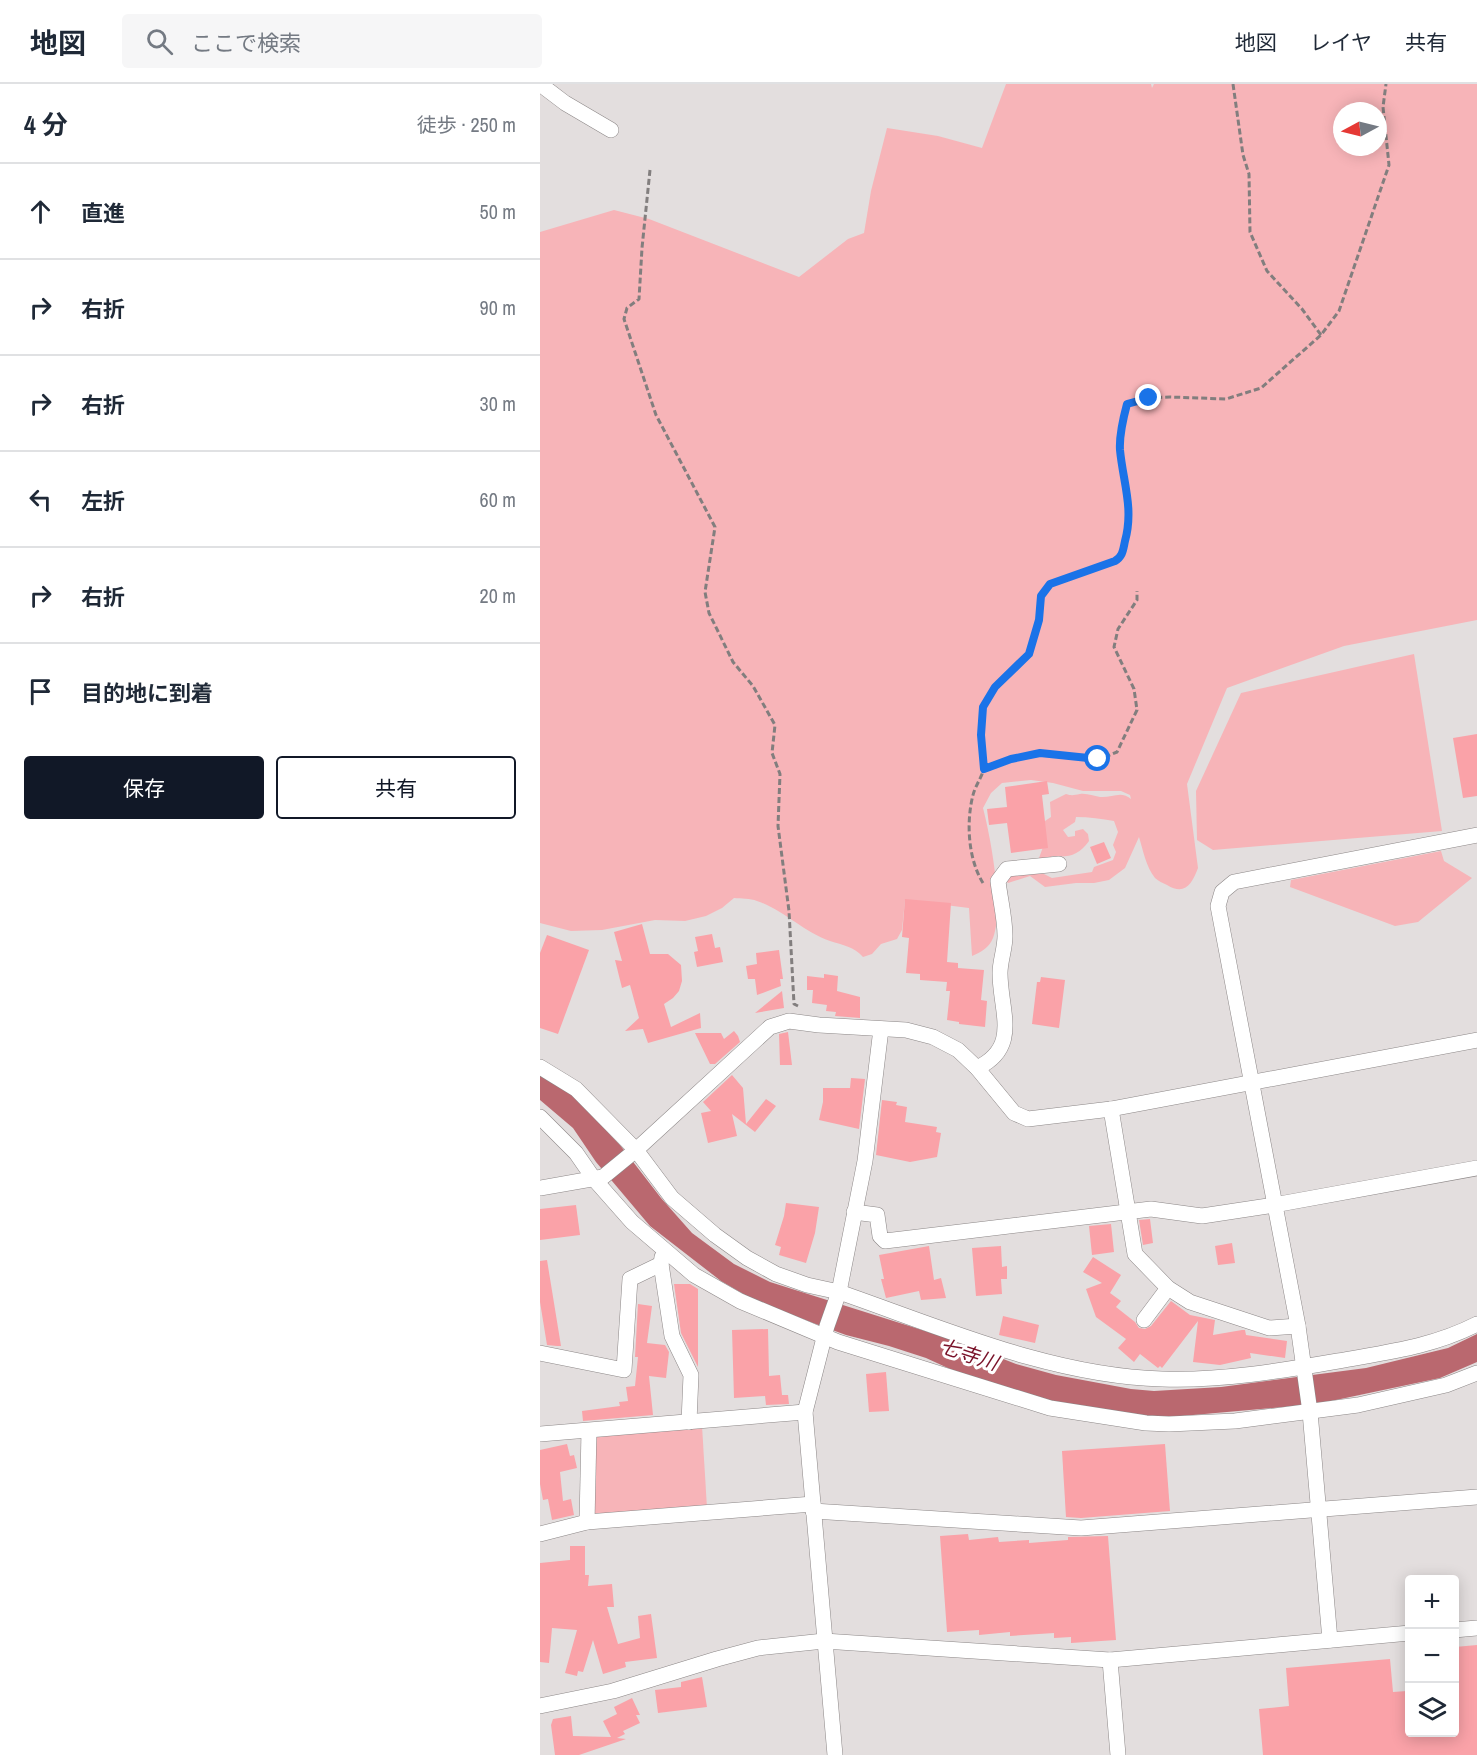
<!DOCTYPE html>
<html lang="ja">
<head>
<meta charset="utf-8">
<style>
  :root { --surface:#fff; --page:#f6f6f7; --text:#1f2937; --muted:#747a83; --line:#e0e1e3; --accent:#111827 }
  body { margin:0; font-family:"Archivo Narrow","Noto Sans JP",sans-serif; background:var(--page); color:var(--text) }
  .controls { position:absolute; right:18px; bottom:18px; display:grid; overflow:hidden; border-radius:6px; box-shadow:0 3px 15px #0003 }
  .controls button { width:54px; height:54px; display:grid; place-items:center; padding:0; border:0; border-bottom:2px solid var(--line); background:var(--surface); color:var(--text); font:30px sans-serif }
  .compass { position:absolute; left:793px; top:18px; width:54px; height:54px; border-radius:50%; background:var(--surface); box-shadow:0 3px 15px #0003; rotate:263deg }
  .stop { position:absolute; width:18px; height:18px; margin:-14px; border:4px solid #1a73e8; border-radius:50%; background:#fff }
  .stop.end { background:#1a73e8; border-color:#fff; box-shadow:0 2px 6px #0008 }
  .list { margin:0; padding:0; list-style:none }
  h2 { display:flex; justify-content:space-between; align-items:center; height:78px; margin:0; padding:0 24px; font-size:26px }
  h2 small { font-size:20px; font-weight:400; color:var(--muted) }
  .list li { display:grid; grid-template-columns:39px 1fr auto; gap:18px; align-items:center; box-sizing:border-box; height:96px; padding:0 24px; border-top:2px solid var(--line) }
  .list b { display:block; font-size:22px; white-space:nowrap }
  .list em { font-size:20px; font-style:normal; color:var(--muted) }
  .actions { display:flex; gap:12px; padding:18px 24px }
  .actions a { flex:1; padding:14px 0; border:2px solid var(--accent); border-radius:6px; text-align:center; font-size:21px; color:var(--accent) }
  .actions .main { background:var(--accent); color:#fff }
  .icon { flex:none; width:33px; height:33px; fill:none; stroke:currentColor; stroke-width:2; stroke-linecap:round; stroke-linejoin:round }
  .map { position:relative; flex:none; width:937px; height:1671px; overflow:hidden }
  header { display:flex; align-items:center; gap:36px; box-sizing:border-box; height:84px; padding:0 30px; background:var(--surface); border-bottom:2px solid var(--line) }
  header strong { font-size:28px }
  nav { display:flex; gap:33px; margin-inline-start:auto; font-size:21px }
  .search { width:420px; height:54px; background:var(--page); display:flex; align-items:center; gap:15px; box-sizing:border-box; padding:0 21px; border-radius:6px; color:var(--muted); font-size:22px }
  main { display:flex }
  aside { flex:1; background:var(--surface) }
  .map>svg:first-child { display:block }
  .green { fill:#f7b4b8; fill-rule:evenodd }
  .water { fill:#ba686f }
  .building { fill:#faa2a8 }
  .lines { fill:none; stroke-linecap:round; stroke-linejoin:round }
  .minor-casing { stroke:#8c8787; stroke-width:16 }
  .path { stroke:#827e7e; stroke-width:3; stroke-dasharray:6 3; stroke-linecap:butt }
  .minor { stroke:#fff; stroke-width:15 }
  .route { stroke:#1a73e8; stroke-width:8 }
  .labels { text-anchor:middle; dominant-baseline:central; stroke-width:6; stroke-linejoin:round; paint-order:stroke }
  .water-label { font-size:20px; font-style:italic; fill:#791229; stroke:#fff }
</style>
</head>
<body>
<header>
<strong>地図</strong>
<div class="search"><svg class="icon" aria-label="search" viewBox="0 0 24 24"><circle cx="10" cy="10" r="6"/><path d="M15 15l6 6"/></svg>ここで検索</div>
<nav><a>地図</a><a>レイヤ</a><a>共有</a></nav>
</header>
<main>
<aside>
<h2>4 分<small>徒歩 · 250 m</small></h2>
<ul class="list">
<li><svg class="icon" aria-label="ahead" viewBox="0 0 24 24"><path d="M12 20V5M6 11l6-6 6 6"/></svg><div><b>直進</b></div><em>50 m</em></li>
<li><svg class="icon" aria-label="right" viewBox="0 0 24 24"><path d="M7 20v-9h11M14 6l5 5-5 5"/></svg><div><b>右折</b></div><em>90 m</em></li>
<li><svg class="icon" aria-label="right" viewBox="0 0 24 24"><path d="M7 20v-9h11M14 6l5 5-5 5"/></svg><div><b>右折</b></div><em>30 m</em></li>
<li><svg class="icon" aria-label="left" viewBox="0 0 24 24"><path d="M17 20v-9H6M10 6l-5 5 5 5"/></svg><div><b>左折</b></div><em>60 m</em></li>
<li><svg class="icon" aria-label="right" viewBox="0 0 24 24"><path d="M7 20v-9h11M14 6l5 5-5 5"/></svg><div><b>右折</b></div><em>20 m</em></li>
<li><svg class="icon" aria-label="arrive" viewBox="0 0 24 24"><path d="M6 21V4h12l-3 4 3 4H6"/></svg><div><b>目的地に到着</b></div></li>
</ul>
<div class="actions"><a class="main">保存</a><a>共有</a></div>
</aside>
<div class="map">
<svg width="937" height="1671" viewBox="0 0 937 1671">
  <rect width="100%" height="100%" fill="#e3dede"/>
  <!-- green -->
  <g class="green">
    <path d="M466,0H611L612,4L614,0H937V536L804,562L687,604L647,700L658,784C652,800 645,812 627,801C623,799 618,797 615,794C606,783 603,766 599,753L585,784L569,796L554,799H536L505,803L490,792L468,799L465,795L469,789L498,787L512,794L552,788L554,783L573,776L576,768L573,761L578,748L574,737C562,735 549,733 536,733L535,738L523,746L528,753L535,752V747L543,745L548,750L549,757C539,771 529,774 512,772L507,777L502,778L499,774L503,763L496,737H505L511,733L510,718L526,710C532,712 534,711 540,710C547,709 553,712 560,713C572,714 581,706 591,715L590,711L581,707H543L513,699L491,696L462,699L451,709L443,724C451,755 464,825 453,854C449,864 441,868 432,872L429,824L365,816L362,846L357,855L341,860L332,870L323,873C314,863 303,861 290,857C263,848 244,826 217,817C210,814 201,815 194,814L182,824L166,832L145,837L115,836L62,846L31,847L0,839V148L74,126L109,135L259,193L308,155L324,149L331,107L347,44L398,52L442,64ZM802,27H838V63H802Z"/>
    <polygon points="874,570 902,747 673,766 657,756 656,707 701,609"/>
    <polygon points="901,767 904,777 932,794 878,838 855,842 750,803 751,796"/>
    <polygon points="162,1342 167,1424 53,1432 56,1352"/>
  </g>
  <!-- water -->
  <polygon class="water" points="0,991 30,1008 80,1061 121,1114 152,1149 194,1180 230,1198 420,1258 476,1280 516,1291 591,1305 614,1307 681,1303 826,1284 908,1264 937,1250 937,1278 900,1294 777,1320 642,1332 611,1334 523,1320 488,1312 421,1290 386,1274 349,1262 306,1251 273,1239 212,1215 181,1197 110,1142 56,1078 33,1044 0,1016"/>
  <!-- building -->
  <g class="building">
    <polygon points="937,650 937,712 923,714 913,654"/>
    <polygon points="507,697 509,710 502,711 508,764 471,769 467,739 449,741 447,725 467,723 465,703"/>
    <polygon points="564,758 571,774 557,780 550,763"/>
    <polygon points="365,815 411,819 407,878 418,879 418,884 444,886 441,916 447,917 445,943 419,940 419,938 407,936 410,907 406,907 407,898 380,896 380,890 366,889 369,854 362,853"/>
    <polygon points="102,840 110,870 128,870 141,881 142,897 139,907 133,914 124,920 131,943 160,929 161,944 108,959 103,945 85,947 99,934 90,901 82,904 75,876 82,877 74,848"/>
    <polygon points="172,850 175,864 180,863 183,878 157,883 154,868 158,867 155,853"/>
    <polygon points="7,851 49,866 18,950 0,944 0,869"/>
    <polygon points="239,866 243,895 240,895 241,902 217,911 215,895 208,895 206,882 217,880 216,869"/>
    <polygon points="284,890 298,892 297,907 320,913 320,934 295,932 296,928 286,927 287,921 272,919 273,906 267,906 267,892 284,894"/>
    <polygon points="501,893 525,896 519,944 492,940 497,898 500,898"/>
    <polygon points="242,907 244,924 215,929"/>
    <polygon points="194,947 198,952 200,958 175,980 170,980 155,949 181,949 184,955"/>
    <polygon points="248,948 252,981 240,981 239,950"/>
    <polygon points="192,991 203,1004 206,1040 226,1015 236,1022 215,1048 192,1030 197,1052 168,1059 161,1029 171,1027 163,1018"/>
    <polygon points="311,994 325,995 319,1045 279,1036 283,1018 283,1004 310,1004"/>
    <polygon points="342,1016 357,1018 356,1021 367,1023 365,1038 397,1043 396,1048 401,1049 397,1073 370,1078 336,1071"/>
    <polygon points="246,1119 279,1123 275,1149 266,1179 239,1171 241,1163 235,1161 244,1132"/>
    <polygon points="36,1121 40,1151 0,1156 0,1125"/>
    <polygon points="610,1135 613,1159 603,1161 599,1136"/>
    <polygon points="571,1140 574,1168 552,1171 549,1142"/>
    <polygon points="692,1159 695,1179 678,1181 675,1162"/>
    <polygon points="389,1162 394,1196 401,1194 406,1214 381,1216 379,1207 346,1214 341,1195 344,1195 339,1171"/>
    <polygon points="461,1162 462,1183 467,1182 467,1195 461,1195 462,1210 436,1212 432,1164"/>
    <polygon points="553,1173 581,1191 570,1209 581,1217 576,1223 595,1238 599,1244 605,1245 611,1242 631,1217 650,1231 675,1236 673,1251 702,1246 705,1246 706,1251 747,1257 745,1274 710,1269 711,1274 680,1281 653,1278 658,1237 622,1284 620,1282 618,1284 600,1270 594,1278 578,1264 586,1255 556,1233 546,1205 562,1199 543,1188"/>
    <polygon points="7,1176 21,1262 17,1262 7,1261 0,1218 0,1177"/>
    <polygon points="134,1200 150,1200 158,1205 158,1283 141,1249"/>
    <polygon points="98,1220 112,1222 107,1259 125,1261 129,1268 126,1294 109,1292 113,1331 43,1337 42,1327 80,1322 79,1318 88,1317 86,1303 95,1302 98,1273 95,1273"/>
    <polygon points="463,1232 499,1241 495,1259 459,1251"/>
    <polygon points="228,1245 229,1292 240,1291 242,1311 248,1311 249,1320 226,1321 225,1312 194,1314 192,1246"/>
    <polygon points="346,1288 349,1327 329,1328 326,1290"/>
    <polygon points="27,1360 30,1372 34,1371 37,1384 20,1388 23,1417 31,1415 34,1431 12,1436 8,1415 3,1416 0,1400 0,1366"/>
    <polygon points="625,1360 630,1427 541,1434 526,1433 522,1367"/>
    <polygon points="428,1450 429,1456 458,1453 459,1458 489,1456 489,1459 528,1456 528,1453 568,1452 576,1556 531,1559 531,1553 514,1554 514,1549 470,1552 470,1548 439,1551 439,1546 407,1548 400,1452"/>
    <polygon points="30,1462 45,1462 45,1491 49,1491 48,1502 72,1500 74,1523 67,1523 78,1560 100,1554 98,1532 111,1530 117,1574 85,1578 86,1583 63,1590 53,1556 43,1588 38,1587 37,1592 25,1589 37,1546 12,1544 9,1579 0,1578 0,1479 30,1476"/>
    <polygon points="937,1561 937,1671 723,1671 719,1625 749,1622 746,1584 850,1575 853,1608 867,1607 870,1648 915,1648 915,1563"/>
    <polygon points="162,1593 167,1623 118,1629 115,1606 141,1603 141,1598"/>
    <polygon points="92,1614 100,1631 96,1631 100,1639 83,1647 85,1650 77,1654 86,1655 39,1671 15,1671 11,1641 13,1635 31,1632 33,1652 71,1653 63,1637 77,1630 74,1623"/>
  </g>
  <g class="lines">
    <defs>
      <g id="minor">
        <polyline points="0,0 25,19 71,46"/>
        <path d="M0,983L36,1005L96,1066L132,1114L175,1151L207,1174L236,1190L267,1201L299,1208C403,1244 511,1292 622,1295C681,1297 740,1287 798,1277C847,1268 892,1263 937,1240"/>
        <path d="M437,984C481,963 460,927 460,889C460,877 465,865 465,852C465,834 460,815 458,797L467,785L519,780"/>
        <polyline points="571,1025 595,1170 628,1204 650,1218 729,1244 758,1242"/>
        <polyline points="0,1033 36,1069 54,1095 92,1138 154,1191 200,1217 298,1258 510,1324 606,1339 629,1340 695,1337 818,1321 906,1301 937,1289"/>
        <polyline points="0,1104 63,1093 96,1066 230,943 249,937 279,941 366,946 393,953 418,966 437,984 474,1029 488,1035 571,1025 937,956"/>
        <polyline points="314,1128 337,1131 340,1152 345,1157 611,1125 662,1132 734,1121 937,1084"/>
        <polyline points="122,1173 121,1180 132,1252 151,1291 149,1338"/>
        <polyline points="604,1236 628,1204"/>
        <polyline points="0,1269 84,1286 90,1195 121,1180"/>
        <polyline points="0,1350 265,1328"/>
        <polyline points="273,1427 541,1444 937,1413"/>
        <polyline points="47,1438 49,1347"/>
        <polyline points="0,1450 47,1438 273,1420"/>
        <polyline points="914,1546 937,1544"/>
        <polyline points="790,1556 770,1328 758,1242 678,822 682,808 694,798 937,751"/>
        <polyline points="570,1576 578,1671"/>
        <polyline points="0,1622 73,1607 177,1575 218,1564 284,1557 570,1576 870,1549"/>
        <polyline points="295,1671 265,1328 287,1242 299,1208 325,1077 341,945"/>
      </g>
    </defs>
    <!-- minor casing -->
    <use href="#minor" class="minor-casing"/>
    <!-- path -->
    <g class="path">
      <polyline points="693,0 703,71 709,90 710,148 727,187 762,225 781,251"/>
      <polyline points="110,86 102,164 99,215 87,224 84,235 116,331 175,443 165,508 169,529 193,578 213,602 235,641 232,669 240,690 238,742 249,827 254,920 258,922"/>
      <path d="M444,685L441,651L443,623L455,603L489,570L499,536L501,512L510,500L575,477C582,472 583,466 585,457C594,424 583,398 580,366C579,351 583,335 587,320L609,314L630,313L686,315L721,304L781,251L799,227L849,81L843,23L846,0"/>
      <path d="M443,799C428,775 426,738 433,711C435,703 441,694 444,685L471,675L500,669L558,676L577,668L597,626L594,605L574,563L578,545L597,516V507"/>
    </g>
    <!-- minor -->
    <use href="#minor" class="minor"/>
  </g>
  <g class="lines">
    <!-- route -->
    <path class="route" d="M558,675L500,669L471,675L444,685L441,651L443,623L455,603L489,570L499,536L501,512L510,500L575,477C583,472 583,466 585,457C594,424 583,398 580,366C579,351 583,335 587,320L609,314"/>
  </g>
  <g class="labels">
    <!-- water labels -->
    <g class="water-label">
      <text transform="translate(429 1270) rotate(18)">七寺川</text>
    </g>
  </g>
</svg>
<div class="controls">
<button>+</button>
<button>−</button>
<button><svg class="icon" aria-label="layers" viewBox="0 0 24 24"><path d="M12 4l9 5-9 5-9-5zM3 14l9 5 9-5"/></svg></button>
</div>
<svg class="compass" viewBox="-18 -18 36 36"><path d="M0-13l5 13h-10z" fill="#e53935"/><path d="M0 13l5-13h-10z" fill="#747a83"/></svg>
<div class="stop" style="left:558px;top:675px"></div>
<div class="stop end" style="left:609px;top:314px"></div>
</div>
</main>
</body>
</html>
